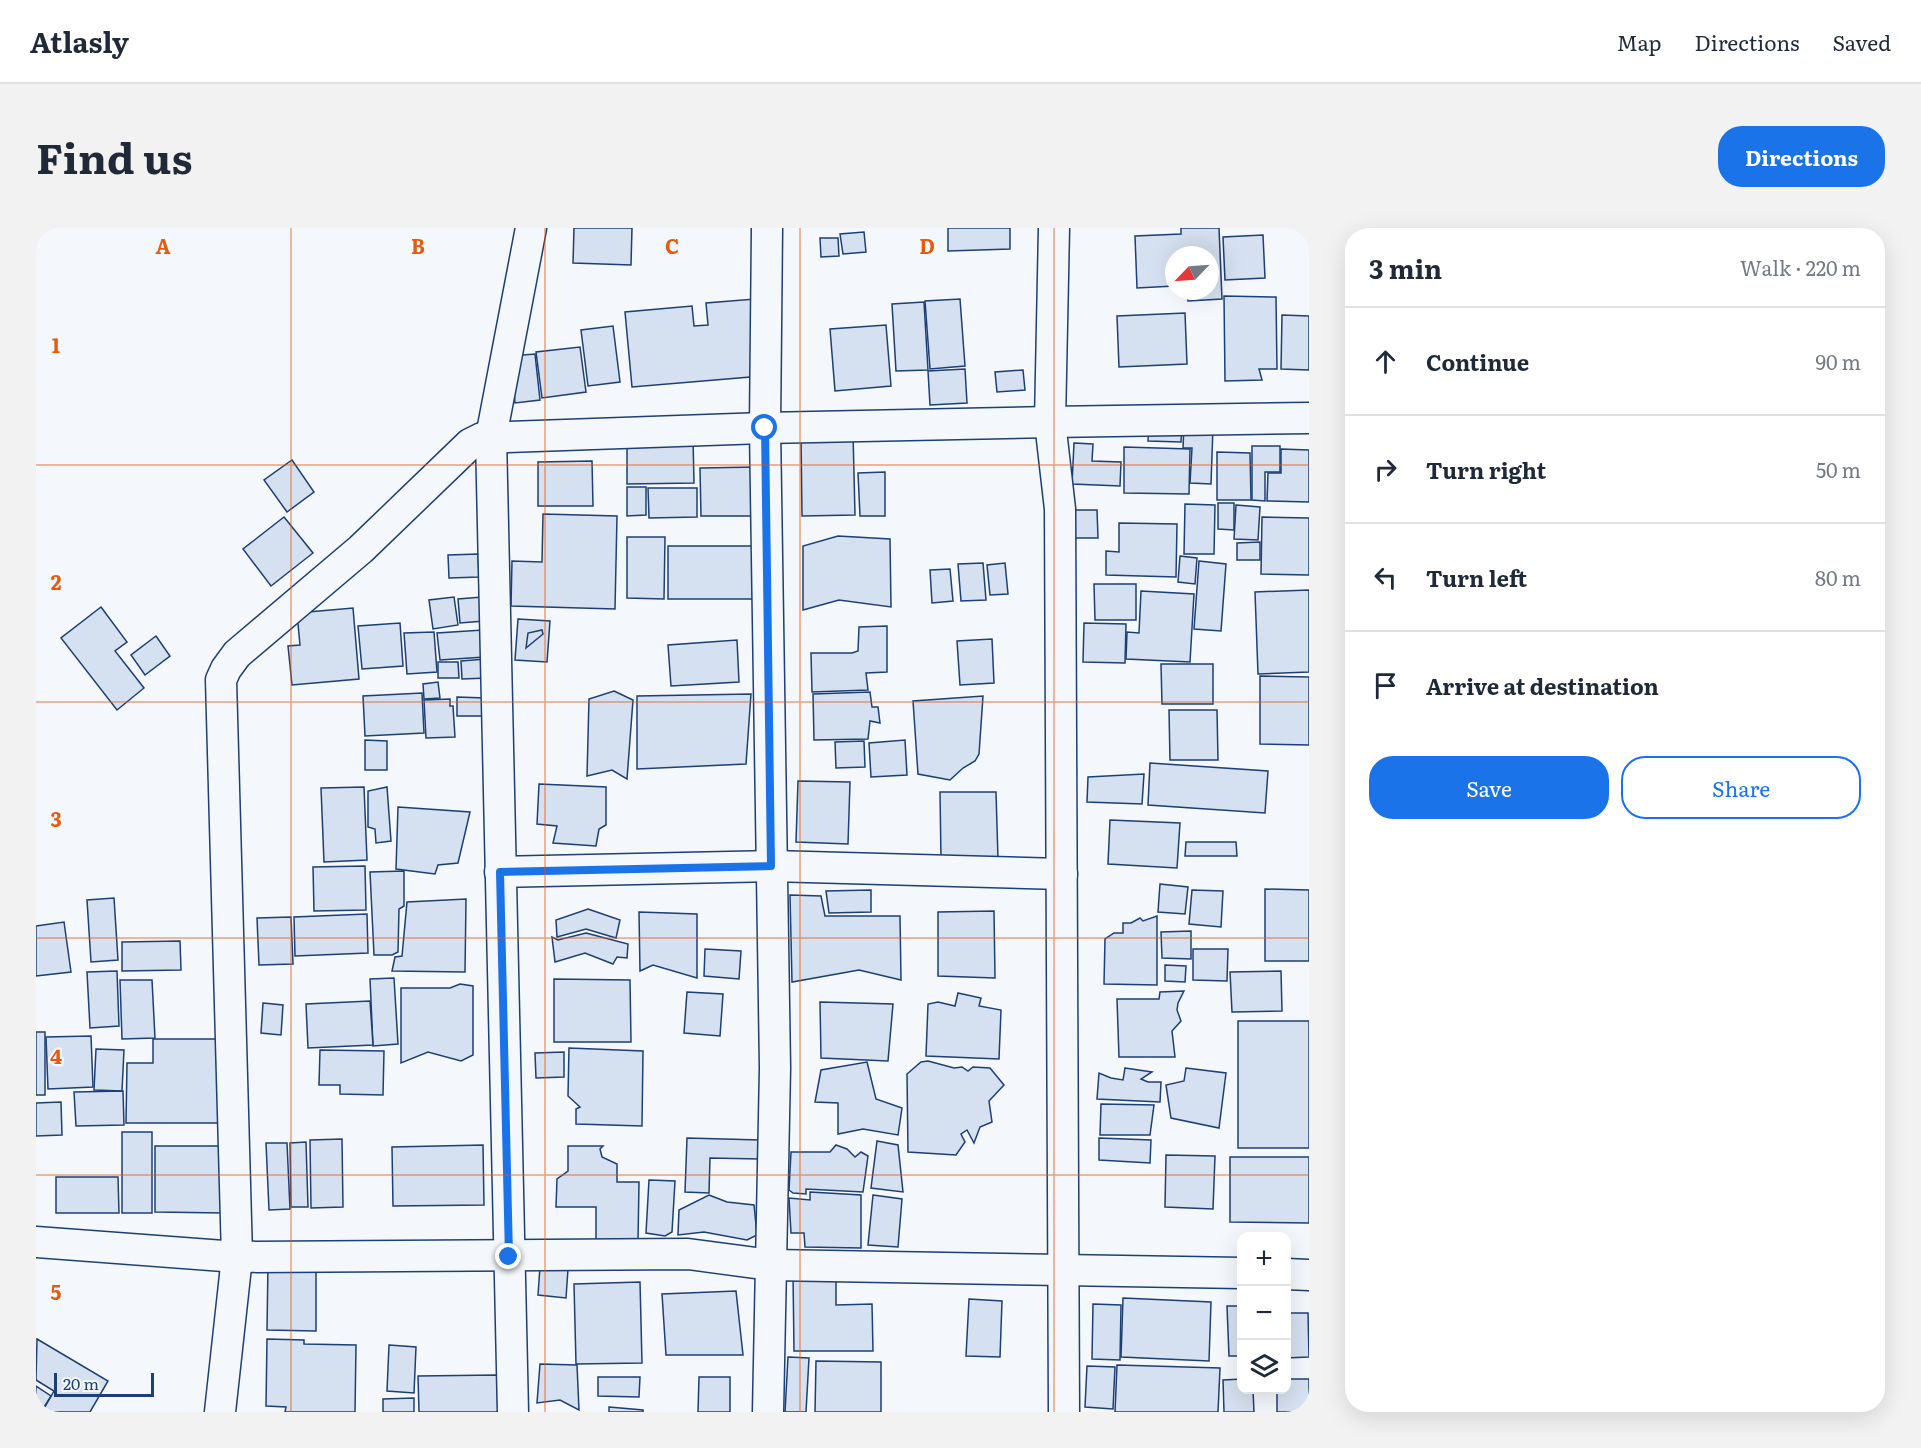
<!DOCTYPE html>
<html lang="en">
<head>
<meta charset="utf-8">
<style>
  :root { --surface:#fff; --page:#f2f2f3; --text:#1f2937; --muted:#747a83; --line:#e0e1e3; --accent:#1a73e8 }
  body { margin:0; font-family:Literata,serif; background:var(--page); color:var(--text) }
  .controls { position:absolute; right:18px; bottom:18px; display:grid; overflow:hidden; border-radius:12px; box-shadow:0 6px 24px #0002 }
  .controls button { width:54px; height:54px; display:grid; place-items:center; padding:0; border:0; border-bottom:2px solid var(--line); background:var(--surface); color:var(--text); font:30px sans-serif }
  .compass { position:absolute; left:1129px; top:18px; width:54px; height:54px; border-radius:50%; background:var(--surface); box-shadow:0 6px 24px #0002; rotate:245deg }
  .scale { position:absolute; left:18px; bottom:15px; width:100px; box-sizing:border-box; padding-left:6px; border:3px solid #1d3f73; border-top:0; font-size:16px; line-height:21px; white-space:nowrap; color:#1d3f73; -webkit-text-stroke:4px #f4f7fb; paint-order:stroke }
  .stop { position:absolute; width:18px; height:18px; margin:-14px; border:4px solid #1a73e8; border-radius:50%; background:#fff }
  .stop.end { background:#1a73e8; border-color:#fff; box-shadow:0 2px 6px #0008 }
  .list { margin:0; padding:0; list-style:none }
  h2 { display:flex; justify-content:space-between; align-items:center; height:78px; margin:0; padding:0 24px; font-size:26px }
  h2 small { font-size:20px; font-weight:400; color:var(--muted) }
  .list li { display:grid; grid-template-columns:39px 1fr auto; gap:18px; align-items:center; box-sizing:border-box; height:108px; padding:0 24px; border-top:2px solid var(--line) }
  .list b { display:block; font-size:22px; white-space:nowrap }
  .list em { font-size:20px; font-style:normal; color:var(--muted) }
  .actions { display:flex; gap:12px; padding:18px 24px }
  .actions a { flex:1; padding:14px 0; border:2px solid var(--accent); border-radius:24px; text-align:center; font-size:21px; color:var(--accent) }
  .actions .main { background:var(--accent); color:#fff }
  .icon { flex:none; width:33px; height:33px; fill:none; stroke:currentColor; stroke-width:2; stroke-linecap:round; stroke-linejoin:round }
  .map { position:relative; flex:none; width:1273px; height:1184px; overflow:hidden; border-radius:24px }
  header { display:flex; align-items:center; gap:36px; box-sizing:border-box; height:84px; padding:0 30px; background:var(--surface); border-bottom:2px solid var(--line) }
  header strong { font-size:28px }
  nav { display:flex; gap:33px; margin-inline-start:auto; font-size:21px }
  .intro { display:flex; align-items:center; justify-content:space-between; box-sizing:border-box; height:144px; padding:0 36px }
  h1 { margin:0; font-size:42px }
  .button { padding:15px 27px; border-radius:24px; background:var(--accent); color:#fff; font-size:21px; font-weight:700 }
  main { display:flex; gap:36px; padding:0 36px }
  aside { flex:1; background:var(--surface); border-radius:24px; box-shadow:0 6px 24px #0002 }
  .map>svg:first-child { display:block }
  .building { fill:#d5e0f0; stroke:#1d3f73; stroke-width:1.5 }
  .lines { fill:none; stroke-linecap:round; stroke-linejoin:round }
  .minor-casing { stroke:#1d3f73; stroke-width:33 }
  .minor { stroke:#f4f7fb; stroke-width:30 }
  .route { stroke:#1a73e8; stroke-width:8 }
  .grid { fill:none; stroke:#e8590c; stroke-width:1.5; stroke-opacity:0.55 }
  .grid-label { font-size:20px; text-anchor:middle; font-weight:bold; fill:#e8590c; stroke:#f4f7fb; stroke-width:4.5; stroke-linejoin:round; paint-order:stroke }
</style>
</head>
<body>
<header>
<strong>Atlasly</strong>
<nav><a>Map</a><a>Directions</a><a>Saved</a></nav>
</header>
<div class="intro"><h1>Find us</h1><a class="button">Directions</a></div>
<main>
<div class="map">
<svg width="1273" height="1184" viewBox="0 0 1273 1184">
  <rect width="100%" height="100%" fill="#f4f7fb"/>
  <!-- building -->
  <g class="building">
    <polygon points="538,0 596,0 595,37 537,35"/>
    <polygon points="912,0 974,0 974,21 912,23"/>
    <polygon points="1145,0 1183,0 1186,71 1152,73 1151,63 1174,63 1174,27 1138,27 1138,58 1101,60 1099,8 1145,6"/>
    <polygon points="828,4 830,24 807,26 804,6"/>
    <polygon points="1227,7 1229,50 1189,52 1187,9"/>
    <polygon points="784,10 802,10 803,28 785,29"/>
    <polygon points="1188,68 1240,69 1241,141 1223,141 1226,152 1189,153"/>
    <polygon points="719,71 726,148 596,159 589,84 656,78 658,98 672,97 670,75"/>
    <polygon points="924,71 929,138 894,141 889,73"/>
    <polygon points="888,74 892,142 860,143 856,76"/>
    <polygon points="1149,85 1151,136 1083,139 1081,88"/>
    <polygon points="1246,87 1273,88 1273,142 1245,141"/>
    <polygon points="850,97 855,158 799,163 794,101"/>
    <polygon points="577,98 584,154 552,158 545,102"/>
    <polygon points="544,119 550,164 506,170 500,124"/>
    <polygon points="499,126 504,172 479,175 475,128"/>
    <polygon points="929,141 931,175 894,177 892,143"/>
    <polygon points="987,142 989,162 961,164 959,144"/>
    <polygon points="1113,195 1146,196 1145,214 1112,213"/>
    <polygon points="1148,197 1177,199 1175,256 1154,255 1156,220 1147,220"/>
    <polygon points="817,205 819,287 766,288 765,206"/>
    <polygon points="657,211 658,255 591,256 591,212"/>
    <polygon points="1038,215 1057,216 1056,233 1085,234 1084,258 1036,256"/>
    <polygon points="1216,218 1244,218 1244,244 1229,244 1229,273 1216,272"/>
    <polygon points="1088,219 1154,221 1153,266 1088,265"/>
    <polygon points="1245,221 1273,222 1273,274 1231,273 1232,245 1245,245"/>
    <polygon points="1181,224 1214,225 1215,272 1181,272"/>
    <polygon points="256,232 278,264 251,284 228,252"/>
    <polygon points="556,233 557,278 502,278 502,234"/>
    <polygon points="722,239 722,288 665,288 664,240"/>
    <polygon points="849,244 849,288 824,288 822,245"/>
    <polygon points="591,259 610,259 610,287 591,288"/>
    <polygon points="612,260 661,260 661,289 613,290"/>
    <polygon points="1182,275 1198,275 1198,302 1182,301"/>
    <polygon points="1149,276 1179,277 1178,326 1148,326"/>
    <polygon points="1200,277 1224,279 1222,312 1198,311"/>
    <polygon points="1038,282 1061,282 1062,310 1038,310"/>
    <polygon points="507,286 581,288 579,381 475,378 476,333 506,334"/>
    <polygon points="248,289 277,325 235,358 207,321"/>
    <polygon points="1226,289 1273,290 1273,347 1225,346"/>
    <polygon points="1083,295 1141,296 1140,349 1070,347 1070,323 1083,324"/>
    <polygon points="802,308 854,311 855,379 803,372 767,382 767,318"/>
    <polygon points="591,309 629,309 628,371 591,370"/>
    <polygon points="1224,314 1224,332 1201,332 1201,315"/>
    <polygon points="632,318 717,318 718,371 632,371"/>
    <polygon points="442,326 443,349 413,350 412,327"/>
    <polygon points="1144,328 1161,330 1159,356 1142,354"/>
    <polygon points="1163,333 1190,336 1185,403 1158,401"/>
    <polygon points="947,335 950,372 925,373 922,336"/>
    <polygon points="969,335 972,366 954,367 951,337"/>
    <polygon points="914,341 917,373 896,375 894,342"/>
    <polygon points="1058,356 1100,356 1100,392 1059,392"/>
    <polygon points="1273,362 1273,444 1222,446 1219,364"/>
    <polygon points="1105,363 1158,366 1154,434 1090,431 1091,404 1103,405"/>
    <polygon points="418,369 422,397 397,401 393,372"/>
    <polygon points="446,369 448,393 424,395 422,371"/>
    <polygon points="65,379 91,414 79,423 108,460 81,482 25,410"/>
    <polygon points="317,380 323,451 256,457 252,418 264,417 261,385"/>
    <polygon points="482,391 514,393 511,434 479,432"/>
    <polygon points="364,395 367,438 326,441 322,398"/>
    <polygon points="1048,395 1090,396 1089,435 1047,434"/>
    <polygon points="851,398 851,444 830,445 832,462 776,464 775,425 816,425 822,423 823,399"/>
    <polygon points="447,402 449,429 404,432 401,405"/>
    <polygon points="506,402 507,406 490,420 492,405"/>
    <polygon points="398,404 401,444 371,446 368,405"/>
    <polygon points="120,408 134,428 109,447 95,427"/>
    <polygon points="956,411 958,455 924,457 921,413"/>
    <polygon points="701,412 703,454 635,458 632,417"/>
    <polygon points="450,431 451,450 426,451 425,433"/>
    <polygon points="402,434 422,434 423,450 402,450"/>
    <polygon points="1125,436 1177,436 1177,476 1126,476"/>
    <polygon points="1224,448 1273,449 1273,517 1224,516"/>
    <polygon points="402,454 404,470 388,471 387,456"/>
    <polygon points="578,463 597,472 591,551 576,542 551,548 553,471"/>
    <polygon points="834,464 836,479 842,479 844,495 834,493 832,511 778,512 777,466"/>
    <polygon points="386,465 388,505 329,508 327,468"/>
    <polygon points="715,466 710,536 601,541 601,468"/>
    <polygon points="947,468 943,526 939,533 927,540 914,552 882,546 877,473"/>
    <polygon points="421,469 449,470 448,488 421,488"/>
    <polygon points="414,471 414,478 417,478 419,509 390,510 388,472"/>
    <polygon points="1133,482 1181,482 1182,532 1134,532"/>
    <polygon points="329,512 351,513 351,542 329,542"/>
    <polygon points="869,512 871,547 835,549 833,515"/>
    <polygon points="828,513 829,539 800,540 799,514"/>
    <polygon points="1114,535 1232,543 1229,585 1112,577"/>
    <polygon points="1108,546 1106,576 1051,574 1052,549"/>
    <polygon points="762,553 814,554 812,616 760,614"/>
    <polygon points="503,556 570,559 570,597 563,601 560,618 517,615 521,598 501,596"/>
    <polygon points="328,559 331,632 288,634 285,560"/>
    <polygon points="351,559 355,613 340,615 339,601 332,599 332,563"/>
    <polygon points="904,564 960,564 962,631 905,632"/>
    <polygon points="362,579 434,584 422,635 402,637 399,646 360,641"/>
    <polygon points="1074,592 1144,595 1141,640 1072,636"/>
    <polygon points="1150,614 1200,614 1201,628 1149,628"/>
    <polygon points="329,638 330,682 278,683 277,639"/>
    <polygon points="368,643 368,678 363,681 362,724 356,727 338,727 334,644"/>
    <polygon points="1124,656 1152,659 1149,686 1122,684"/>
    <polygon points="1229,661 1273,662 1273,733 1229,733"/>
    <polygon points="835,662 835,684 793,685 790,663"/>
    <polygon points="1156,662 1187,663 1185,699 1153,696"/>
    <polygon points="754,667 785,668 789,688 864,688 865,752 823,742 756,754"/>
    <polygon points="78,670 82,732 55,734 51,672"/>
    <polygon points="430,671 429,744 356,743 359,729 366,728 371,674"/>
    <polygon points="552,681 584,692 580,710 550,701 521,709 520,692"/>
    <polygon points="958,683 959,750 902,748 902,684"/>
    <polygon points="603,684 661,686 661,750 617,737 604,743"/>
    <polygon points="331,686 332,725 259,728 258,689"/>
    <polygon points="1121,688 1121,757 1068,756 1069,711 1078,705 1087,705 1087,695 1095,695 1104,690 1107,693"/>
    <polygon points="255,689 257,736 223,737 221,690"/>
    <polygon points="28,694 35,744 0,748 0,698"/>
    <polygon points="1155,703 1155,731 1126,730 1125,704"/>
    <polygon points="550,705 592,716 591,730 581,729 577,736 549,725 519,734 516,709 522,712"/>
    <polygon points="144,713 145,742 86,743 86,714"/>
    <polygon points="669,721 705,723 703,751 668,748"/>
    <polygon points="1157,721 1192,721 1191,753 1157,752"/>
    <polygon points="1129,737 1150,738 1149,754 1129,753"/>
    <polygon points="81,743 83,798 54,800 51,744"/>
    <polygon points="1245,743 1246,783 1196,784 1194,744"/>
    <polygon points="358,750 362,816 337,818 334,751"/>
    <polygon points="518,751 594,752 595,814 518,814"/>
    <polygon points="84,752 116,752 119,810 86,811"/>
    <polygon points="424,756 437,758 437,827 425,833 392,824 365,835 365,760 414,760"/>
    <polygon points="1148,763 1142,775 1141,782 1145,793 1136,803 1139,829 1083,829 1081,771 1123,771 1124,764"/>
    <polygon points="651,764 687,766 684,808 648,805"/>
    <polygon points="922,765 945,770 943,778 965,782 963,831 890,828 892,776 902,774 919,778"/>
    <polygon points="334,773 337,817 272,820 270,776"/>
    <polygon points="784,774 857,776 852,833 785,830"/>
    <polygon points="227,775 247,777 245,807 225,805"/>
    <rect x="1202" y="793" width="71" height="127"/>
    <rect x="0" y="804" width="9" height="63"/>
    <polygon points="55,808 57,859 12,861 10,809"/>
    <polygon points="117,811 185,811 185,895 90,895 91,835 117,835"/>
    <polygon points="533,820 607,823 606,898 540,896 540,881 544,879 532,868"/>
    <polygon points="60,821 88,822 86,863 58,862"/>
    <polygon points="284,822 348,823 347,867 304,866 304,857 283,857"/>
    <polygon points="528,824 528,849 500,850 499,825"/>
    <polygon points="892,833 918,840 926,839 932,843 937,839 954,840 968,857 953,873 956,894 944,899 938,915 931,902 925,906 929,914 920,927 872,924 871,846 885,834"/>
    <polygon points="831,834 840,871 866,880 862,907 827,901 802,906 802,875 779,874 785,842"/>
    <polygon points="1089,840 1116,844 1105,851 1112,854 1125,854 1124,874 1061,871 1063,845 1075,850 1087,852"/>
    <polygon points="1150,840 1190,845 1183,900 1135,890 1130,857 1148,853"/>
    <polygon points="87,863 88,897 40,898 38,864"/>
    <polygon points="25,874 26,907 0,908 0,875"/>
    <polygon points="1065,876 1118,877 1114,907 1064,907"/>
    <rect x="86" y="904" width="30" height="81"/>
    <polygon points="651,910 724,912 724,931 674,930 673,965 649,964"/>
    <polygon points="1063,910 1115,912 1114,935 1063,932"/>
    <polygon points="306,911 307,979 275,980 274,912"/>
    <polygon points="841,913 862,917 867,964 835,960"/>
    <polygon points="270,914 272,979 255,979 254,915"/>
    <polygon points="230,915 251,915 254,981 233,982"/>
    <polygon points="447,917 448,977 357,978 356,919"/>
    <polygon points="800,917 811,921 819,929 825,924 832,928 827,964 770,961 770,966 757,965 753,962 755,924 794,924"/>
    <polygon points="119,918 188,918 188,985 119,984"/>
    <polygon points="532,918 567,918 564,921 566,929 581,936 581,954 603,954 602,1013 560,1013 560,979 520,979 521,951 532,943"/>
    <polygon points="1130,927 1179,928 1177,981 1129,979"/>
    <polygon points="1194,929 1273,929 1273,995 1194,994"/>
    <polygon points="20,949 82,949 83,985 20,985"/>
    <polygon points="613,952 639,953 636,1004 629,1008 610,1005"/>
    <polygon points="774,964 825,967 825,1020 769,1019 768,1005 755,1005 753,970 774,972"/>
    <polygon points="673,967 691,974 718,977 721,1007 711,1012 668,1004 642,1007 643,982"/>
    <polygon points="837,967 866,971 862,1019 832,1017"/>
    <polygon points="232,1035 280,1036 280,1103 231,1102"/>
    <polygon points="504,1039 532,1041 530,1070 502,1067"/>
    <polygon points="757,1046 800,1046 800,1077 836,1076 837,1123 758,1123"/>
    <polygon points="604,1054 606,1135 540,1136 538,1056"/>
    <polygon points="700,1063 707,1127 630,1127 626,1066"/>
    <polygon points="1087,1070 1175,1074 1173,1133 1085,1129"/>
    <polygon points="933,1071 966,1073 964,1129 930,1128"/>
    <polygon points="1057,1076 1085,1077 1084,1132 1056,1131"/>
    <polygon points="1191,1078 1206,1078 1206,1128 1193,1128"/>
    <polygon points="1250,1085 1272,1085 1273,1129 1250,1130"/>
    <polygon points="1,1111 72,1153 54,1184 6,1184 18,1163 0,1152"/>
    <polygon points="231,1111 268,1112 268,1116 320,1117 319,1184 249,1184 250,1179 230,1178"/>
    <polygon points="353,1117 380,1119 378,1165 351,1163"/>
    <polygon points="752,1129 773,1130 770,1184 749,1184"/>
    <polygon points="780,1133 845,1134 845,1184 779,1184"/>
    <polygon points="504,1136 541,1137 543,1182 524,1172 501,1175"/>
    <polygon points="1081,1137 1184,1140 1182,1184 1079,1184"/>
    <polygon points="1051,1138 1079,1139 1077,1181 1049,1179"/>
    <polygon points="461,1147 462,1184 383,1184 382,1148"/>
    <polygon points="562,1149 604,1149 603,1169 562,1168"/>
    <polygon points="663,1149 694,1149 694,1184 662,1184"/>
    <polygon points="1206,1151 1206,1162 1217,1162 1218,1184 1188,1184 1187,1152"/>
    <polygon points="1250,1151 1273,1151 1273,1184 1241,1184 1241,1162 1250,1162"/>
    <polygon points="0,1158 15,1168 5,1184 0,1184"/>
    <polygon points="378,1170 378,1184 347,1184 347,1171"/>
    <polygon points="573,1179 607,1182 607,1184 573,1184"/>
  </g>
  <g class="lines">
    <defs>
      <g id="minor">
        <polyline points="731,0 729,200 739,840 732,1184"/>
        <polyline points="1018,0 1014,194 1024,281 1028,1184"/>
        <polyline points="464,644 735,638 1026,646"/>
        <polyline points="0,1014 201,1029 652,1026 735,1037 1206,1045"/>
        <polyline points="1250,1046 1273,1047"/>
        <polyline points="184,1184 201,1029 185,452 190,441 201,426 325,321 434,216 446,210 729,200 1014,194 1273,190"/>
        <polyline points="477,1184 455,209 495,0"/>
      </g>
    </defs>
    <!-- minor casing -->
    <use href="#minor" class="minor-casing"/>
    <!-- minor -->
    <use href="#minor" class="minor"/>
  </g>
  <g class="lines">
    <!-- route -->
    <polyline class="route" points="473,1029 464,644 735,638 729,200"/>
  </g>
  <!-- grid -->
  <path class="grid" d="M255,0V1184M509,0V1184M764,0V1184M1018,0V1184M0,237H1273M0,474H1273M0,710H1273M0,947H1273"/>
  <g class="grid-label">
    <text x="127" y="26">A</text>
    <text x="382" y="26">B</text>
    <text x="636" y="26">C</text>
    <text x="891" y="26">D</text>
    <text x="20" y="125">1</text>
    <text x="20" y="362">2</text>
    <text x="20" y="599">3</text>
    <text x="20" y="836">4</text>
    <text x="20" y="1072">5</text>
  </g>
</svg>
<div class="controls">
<button>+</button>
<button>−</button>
<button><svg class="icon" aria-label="layers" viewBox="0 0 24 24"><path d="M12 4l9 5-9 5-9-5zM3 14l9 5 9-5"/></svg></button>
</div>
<svg class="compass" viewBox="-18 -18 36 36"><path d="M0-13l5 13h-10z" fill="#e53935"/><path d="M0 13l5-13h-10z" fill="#747a83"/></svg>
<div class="scale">20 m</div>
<div class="stop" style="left:729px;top:200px"></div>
<div class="stop end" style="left:473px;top:1029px"></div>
</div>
<aside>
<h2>3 min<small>Walk · 220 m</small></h2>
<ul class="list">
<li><svg class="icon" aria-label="ahead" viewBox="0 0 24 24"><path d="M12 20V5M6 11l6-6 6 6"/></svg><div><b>Continue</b></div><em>90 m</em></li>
<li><svg class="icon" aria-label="right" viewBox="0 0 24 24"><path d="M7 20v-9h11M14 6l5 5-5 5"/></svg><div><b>Turn right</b></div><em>50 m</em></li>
<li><svg class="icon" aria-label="left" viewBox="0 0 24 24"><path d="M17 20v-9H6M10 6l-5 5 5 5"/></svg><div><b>Turn left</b></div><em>80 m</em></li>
<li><svg class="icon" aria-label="arrive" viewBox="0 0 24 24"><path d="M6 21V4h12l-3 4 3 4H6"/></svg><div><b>Arrive at destination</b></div></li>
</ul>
<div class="actions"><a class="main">Save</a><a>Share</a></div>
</aside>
</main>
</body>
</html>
